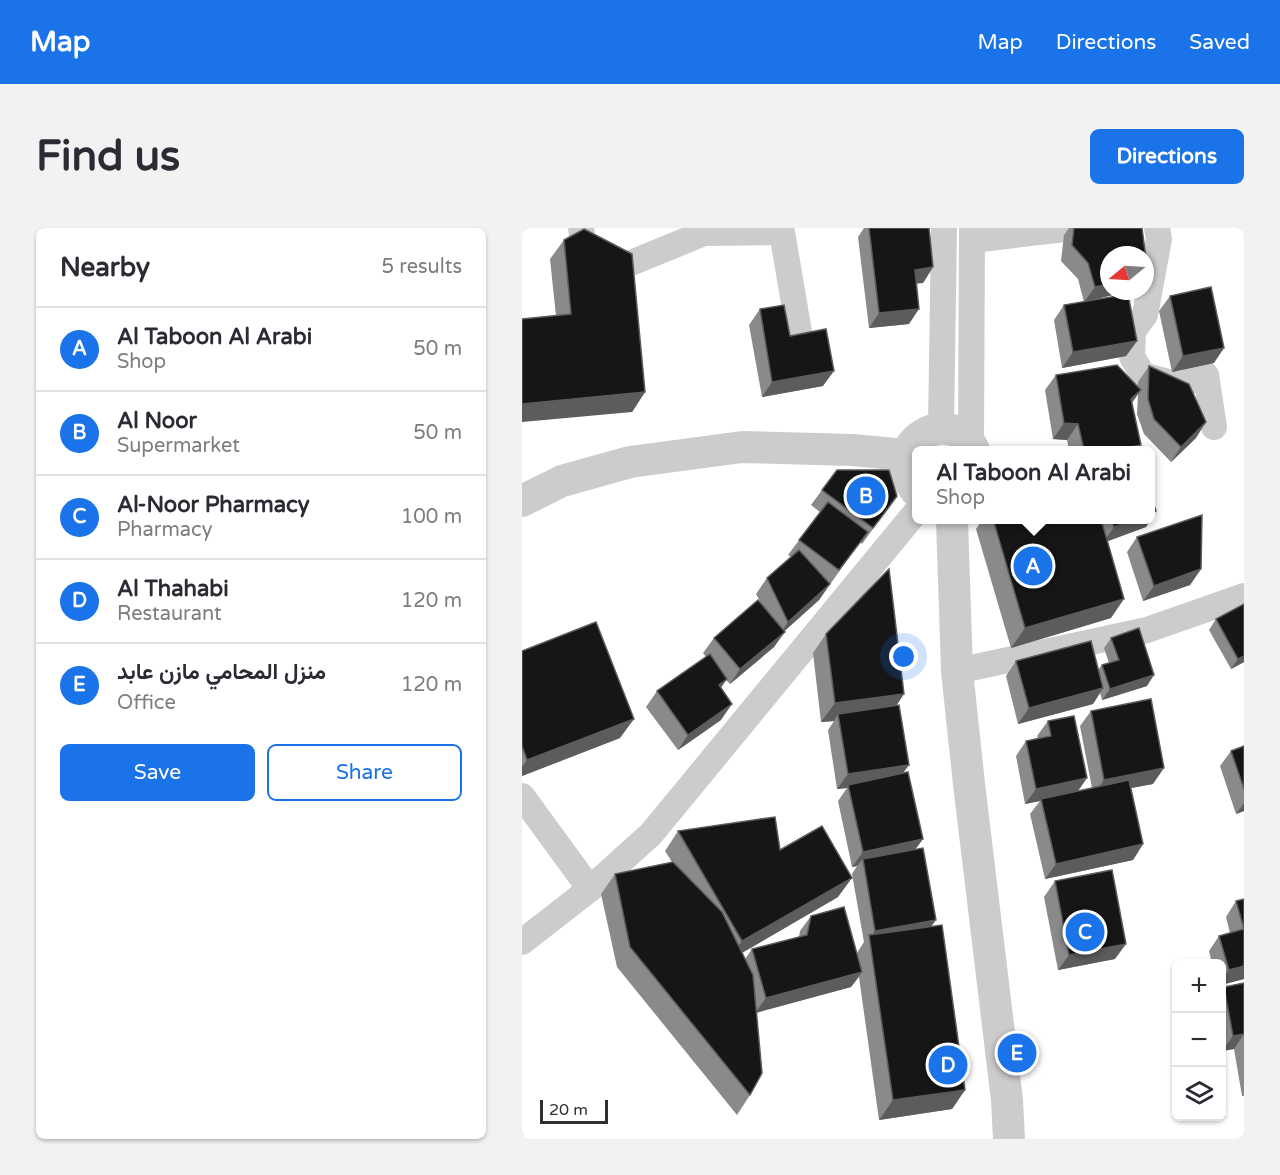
<!DOCTYPE html>
<html lang="en">
<head>
<meta charset="utf-8">
<style>
  :root { --surface:#fff; --page:#f2f2f3; --text:#2b2b33; --muted:#7c7c81; --line:#e1e1e2; --accent:#1a73e8 }
  body { margin:0; font-family:"Varela Round",Vazirmatn,sans-serif; background:var(--page); color:var(--text) }
  .controls { position:absolute; right:18px; bottom:18px; display:grid; overflow:hidden; border-radius:9px; box-shadow:0 2px 4px #0004 }
  .controls button { width:54px; height:54px; display:grid; place-items:center; padding:0; border:0; border-bottom:2px solid var(--line); background:var(--surface); color:var(--text); font:30px sans-serif }
  .compass { position:absolute; left:578px; top:18px; width:54px; height:54px; border-radius:50%; background:var(--surface); box-shadow:0 2px 4px #0004; rotate:252deg }
  .scale { position:absolute; left:18px; bottom:15px; width:68px; box-sizing:border-box; padding-left:6px; border:3px solid #2f2f2f; border-top:0; font-size:16px; line-height:21px; white-space:nowrap; color:#2f2f2f; -webkit-text-stroke:4px #fff; paint-order:stroke }
  .you { position:absolute; left:382px; top:429px; width:21px; height:21px; margin:-15px; border:4px solid #fff; border-radius:50%; background:#1a73e8; box-shadow:0 0 0 9px #1a73e833 }
  .badge { display:grid; place-items:center; width:39px; height:39px; border-radius:50%; background:var(--accent); color:#fff; font-size:20px; font-weight:700 }
  .pin { position:absolute; translate:-50% -50%; border:3px solid #fff; box-shadow:0 2px 6px #0006 }
  .popup { position:absolute; left:390px; top:218px; width:243px; height:78px; box-sizing:border-box; display:grid; place-content:center; border-radius:9px; background:var(--surface); filter:drop-shadow(0 2px 4px #0005); font-size:20px; white-space:nowrap; color:var(--muted) }
  .popup b { font-size:22px; color:var(--text) }
  .popup::after { content:''; position:absolute; left:50%; top:100%; margin-left:-12px; border:12px solid transparent; border-top-color:var(--surface) }
  .list { margin:0; padding:0; list-style:none }
  h2 { display:flex; justify-content:space-between; align-items:center; height:78px; margin:0; padding:0 24px; font-size:26px }
  h2 small { font-size:20px; font-weight:400; color:var(--muted) }
  .list li { display:grid; grid-template-columns:39px 1fr auto; gap:18px; align-items:center; box-sizing:border-box; height:84px; padding:0 24px; border-top:2px solid var(--line) }
  .list b { display:block; font-size:22px; white-space:nowrap }
  .list p { margin:0; font-size:20px; white-space:nowrap; color:var(--muted) }
  .list em { font-size:20px; font-style:normal; color:var(--muted) }
  .actions { display:flex; gap:12px; padding:18px 24px }
  .actions a { flex:1; padding:14px 0; border:2px solid var(--accent); border-radius:9px; text-align:center; font-size:21px; color:var(--accent) }
  .actions .main { background:var(--accent); color:#fff }
  .icon { flex:none; width:33px; height:33px; fill:none; stroke:currentColor; stroke-width:2; stroke-linecap:round; stroke-linejoin:round }
  .map { position:relative; flex:none; width:722px; height:911px; overflow:hidden; border-radius:9px }
  header { display:flex; align-items:center; gap:36px; box-sizing:border-box; height:84px; padding:0 30px; background:var(--accent); color:#fff }
  header strong { font-size:28px }
  nav { display:flex; gap:33px; margin-inline-start:auto; font-size:21px }
  .intro { display:flex; align-items:center; justify-content:space-between; box-sizing:border-box; height:144px; padding:0 36px }
  h1 { margin:0; font-size:42px }
  .button { padding:15px 27px; border-radius:9px; background:var(--accent); color:#fff; font-size:21px; font-weight:700 }
  main { display:flex; gap:36px; padding:0 36px }
  aside { flex:1; background:var(--surface); border-radius:9px; box-shadow:0 2px 4px #0004 }
  .map>svg:first-child { display:block }
  .lines { fill:none; stroke-linecap:round; stroke-linejoin:round }
  .minor { stroke:#ccc; stroke-width:26 }
  .tertiary { stroke:#ccc; stroke-width:32 }
  .wall { fill:#8a8a8a }
  .shaded-wall { fill:#5c5c5c }
  .building { fill:#161616; stroke:#5c5c5c; stroke-width:1.5 }
</style>
</head>
<body>
<header>
<strong>Map</strong>
<nav><a>Map</a><a>Directions</a><a>Saved</a></nav>
</header>
<div class="intro"><h1>Find us</h1><a class="button">Directions</a></div>
<main>
<aside>
<h2>Nearby<small>5 results</small></h2>
<ul class="list">
<li><span class="badge">A</span><div><b>Al Taboon Al Arabi</b><p>Shop</p></div><em>50 m</em></li>
<li><span class="badge">B</span><div><b>Al Noor</b><p>Supermarket</p></div><em>50 m</em></li>
<li><span class="badge">C</span><div><b>Al-Noor Pharmacy</b><p>Pharmacy</p></div><em>100 m</em></li>
<li><span class="badge">D</span><div><b>Al Thahabi</b><p>Restaurant</p></div><em>120 m</em></li>
<li><span class="badge">E</span><div><b>منزل المحامي مازن عابد</b><p>Office</p></div><em>120 m</em></li>
</ul>
<div class="actions"><a class="main">Save</a><a>Share</a></div>
</aside>
<div class="map">
<svg width="722" height="911" viewBox="0 0 722 911">
  <rect width="100%" height="100%" fill="#fff"/>
  <g class="lines">
    <!-- minor -->
    <g class="minor">
      <polyline points="59,0 61,15 104,37 182,5 260,4 278,110"/>
      <polyline points="635,0 637,11 623,87 611,103 610,129 621,147 657,157 684,147 692,199"/>
      <polyline points="450,12 551,0"/>
      <polyline points="419,201 422,0"/>
      <polyline points="449,215 450,0"/>
      <polyline points="435,443 625,402 722,368"/>
      <polyline points="0,568 68,661 129,606 394,284"/>
      <polyline points="0,714 68,661"/>
    </g>
    <!-- tertiary -->
    <g class="tertiary">
      <path d="M394,263C356,217 430,173 452,222"/>
      <polyline points="0,273 40,253 108,234 220,219 330,222 384,227"/>
      <polyline points="430,292 435,443 447,556 485,872 487,911"/>
    </g>
  </g>
  <!-- wall -->
  <g class="wall">
    <polygon points="342,0 407,0 411,39 401,55 394,55 387,96 347,100 336,9"/>
    <polygon points="547,0 620,0 572,72 615,113 604,128 540,140 532,92 542,77 562,74 556,51 539,33 542,7"/>
    <polygon points="42,12 123,164 110,184 34,88 28,31"/>
    <polygon points="648,68 692,135 650,144 637,83"/>
    <polygon points="238,81 268,108 301,158 240,169 227,97"/>
    <polygon points="627,138 674,210 649,234 622,206 615,186 616,166 610,175 615,222 547,222 545,212 531,211 523,162 534,147 616,159 616,154"/>
    <polygon points="300,262 375,268 340,316 338,314 297,372 262,403 252,419 208,456 204,452 199,460 199,492 156,522 124,479 135,463 184,429 181,425 192,410 240,377 234,366 245,350 269,329 266,327 298,284 289,277"/>
    <polygon points="634,283 624,299 585,313 589,390 489,420 454,301 461,291 628,291"/>
    <polygon points="615,309 679,341 668,357 621,373 605,324"/>
    <polygon points="722,376 722,434 709,441 687,402 694,391"/>
    <polygon points="304,406 374,477 381,546 393,622 443,862 430,881 357,892 337,749 329,759 234,785 228,867 215,887 95,739 79,666 93,646 150,634 143,623 156,603 258,622 316,669 220,725 223,731 230,721 277,709 278,703 289,688 335,725 342,714 330,646 335,638 330,639 316,573 325,560 315,561 306,502 312,493 299,494 291,425"/>
    <polygon points="589,410 625,458 580,472 578,465 571,476 496,496 484,448 494,433 576,442 580,437 587,435 582,420"/>
    <polygon points="0,423 98,510 0,548"/>
    <polygon points="569,483 631,556 609,560 621,616 611,632 523,651 508,586 518,573 503,576 494,528 504,513 516,510 515,508 526,493 556,563 570,560 558,498"/>
    <polygon points="722,518 722,583 714,586 698,538 709,523"/>
    <polygon points="533,653 593,731 536,742 522,669"/>
    <polygon points="722,671 722,751 699,757 699,735 690,735 687,723 697,708 708,705 704,689 714,673"/>
    <polygon points="722,755 722,868 720,868 712,821 700,823 699,763 702,759"/>
  </g>
  <!-- shaded-wall -->
  <g class="shaded-wall">
    <polygon points="411,39 401,55 382,57 393,42"/>
    <polygon points="587,56 587,63 608,63 562,74 573,59"/>
    <polygon points="397,81 387,96 347,100 357,85"/>
    <polygon points="615,113 604,128 540,140 551,124"/>
    <polygon points="702,120 692,135 650,144 661,128"/>
    <polygon points="312,143 301,158 240,169 250,154"/>
    <polygon points="619,162 608,177 609,171"/>
    <polygon points="123,164 110,184 0,194 0,176"/>
    <polygon points="684,194 674,210 649,234 659,219"/>
    <polygon points="542,195 556,196 545,212 531,211"/>
    <polygon points="619,217 615,222 594,222"/>
    <polygon points="634,283 624,299 581,315 592,299 612,291 628,291 628,286"/>
    <polygon points="679,341 668,357 621,373 632,358"/>
    <polygon points="308,356 297,372 256,409 266,394"/>
    <polygon points="602,371 589,390 489,420 503,400"/>
    <polygon points="263,404 252,419 208,456 218,441"/>
    <polygon points="722,428 722,434 709,441 716,431"/>
    <polygon points="632,447 625,458 580,472 588,461"/>
    <polygon points="205,451 194,466 197,457"/>
    <polygon points="581,460 571,476 496,496 507,480"/>
    <polygon points="382,466 369,486 316,486 312,493 299,494 313,475"/>
    <polygon points="210,476 199,492 156,522 166,507"/>
    <polygon points="112,491 98,510 0,548 0,539 5,532"/>
    <polygon points="387,537 376,552 326,557 325,560 315,561 326,546"/>
    <polygon points="642,540 631,556 571,567 582,552"/>
    <polygon points="565,550 554,566 519,571 518,573 503,576 514,561"/>
    <polygon points="722,575 722,583 714,586"/>
    <polygon points="401,611 390,626 341,631 335,638 330,639 341,624"/>
    <polygon points="621,616 611,632 523,651 534,636"/>
    <polygon points="330,650 316,669 206,733 220,713"/>
    <polygon points="414,692 403,707 348,710 353,703"/>
    <polygon points="604,716 593,731 536,742 547,727"/>
    <polygon points="722,738 722,751 699,757 699,752 707,742"/>
    <polygon points="340,744 329,759 233,785 244,770"/>
    <polygon points="722,806 712,821 700,823 711,808"/>
    <polygon points="443,862 430,881 357,892 371,872"/>
  </g>
  <!-- building -->
  <g class="building">
    <polygon points="347,0 407,0 411,39 393,42 397,81 357,85"/>
    <polygon points="552,0 620,0 626,46 623,47 623,27 587,27 587,56 573,59 566,35 550,17"/>
    <polygon points="62,1 110,26 123,164 0,176 0,91 49,86 42,12"/>
    <polygon points="689,59 702,120 661,128 648,68"/>
    <polygon points="606,66 615,113 551,124 542,77"/>
    <polygon points="262,77 268,108 304,101 312,143 250,154 238,81"/>
    <polygon points="595,137 619,162 609,171 619,217 594,222 562,222 556,196 542,195 534,147"/>
    <polygon points="627,138 667,156 684,194 659,219 632,191 626,171"/>
    <polygon points="315,242 367,242 375,268 351,300 300,262"/>
    <polygon points="628,266 634,283 628,286"/>
    <polygon points="306,274 346,304 317,342 277,312"/>
    <polygon points="680,287 679,341 632,358 615,309"/>
    <polygon points="471,291 579,291 602,371 503,400"/>
    <polygon points="589,291 612,291 592,299"/>
    <polygon points="277,322 308,356 266,394 245,350"/>
    <polygon points="367,341 382,466 313,475 304,406"/>
    <polygon points="236,372 263,404 218,441 192,410"/>
    <polygon points="722,376 722,428 716,431 694,391"/>
    <polygon points="74,394 112,491 5,532 0,518 0,423"/>
    <polygon points="617,400 632,447 588,461 580,437 597,432 589,410"/>
    <polygon points="569,413 581,460 507,480 494,433"/>
    <polygon points="188,426 205,451 197,457 210,476 166,507 135,463"/>
    <polygon points="629,471 642,540 582,552 569,483"/>
    <polygon points="377,477 387,537 326,546 316,486"/>
    <polygon points="552,488 565,550 514,561 504,513 529,508 526,493"/>
    <polygon points="722,518 722,561 709,523"/>
    <polygon points="386,544 401,611 341,624 326,557"/>
    <polygon points="607,552 621,616 534,636 519,571"/>
    <polygon points="253,589 258,622 300,598 330,650 220,713 156,603"/>
    <polygon points="401,620 414,692 353,703 341,631"/>
    <polygon points="151,634 200,684 231,747 240,845 228,867 108,719 93,646"/>
    <polygon points="590,642 604,716 547,727 533,653"/>
    <polygon points="722,671 722,738 707,742 697,708 722,701 714,673"/>
    <polygon points="322,679 340,744 244,770 230,721 285,707 289,688"/>
    <polygon points="420,697 443,862 371,872 347,707"/>
    <polygon points="722,755 722,806 711,808 702,759"/>
  </g>
</svg>
<div class="controls">
<button>+</button>
<button>−</button>
<button><svg class="icon" aria-label="layers" viewBox="0 0 24 24"><path d="M12 4l9 5-9 5-9-5zM3 14l9 5 9-5"/></svg></button>
</div>
<svg class="compass" viewBox="-18 -18 36 36"><path d="M0-13l5 13h-10z" fill="#e53935"/><path d="M0 13l5-13h-10z" fill="#7c7c81"/></svg>
<div class="scale">20 m</div>
<div class="you"></div>
<div class="pin badge" style="left:511px;top:338px">A</div>
<div class="popup"><b>Al Taboon Al Arabi</b>Shop</div>
<div class="pin badge" style="left:344px;top:268px">B</div>
<div class="pin badge" style="left:563px;top:704px">C</div>
<div class="pin badge" style="left:426px;top:837px">D</div>
<div class="pin badge" style="left:495px;top:825px">E</div>
</div>
</main>
</body>
</html>
